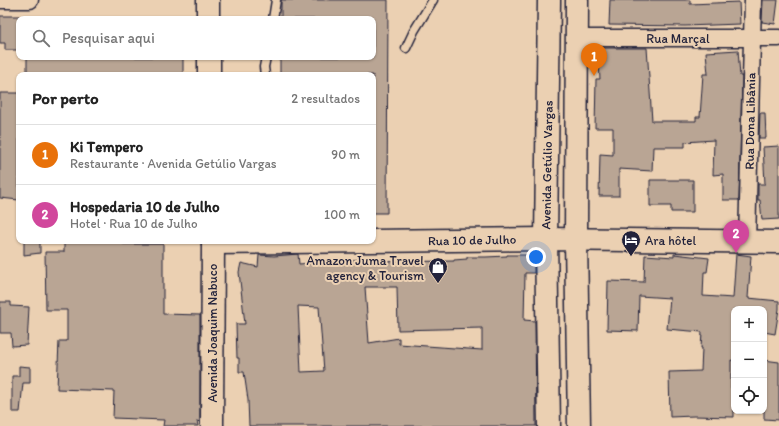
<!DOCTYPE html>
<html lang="pt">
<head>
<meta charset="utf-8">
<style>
  :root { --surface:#fff; --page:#f6f6f6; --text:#222; --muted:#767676; --line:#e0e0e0; --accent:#22223b }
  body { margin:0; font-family:Itim,sans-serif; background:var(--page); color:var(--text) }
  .controls { position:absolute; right:12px; bottom:12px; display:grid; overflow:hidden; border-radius:8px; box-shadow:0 1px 3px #0004 }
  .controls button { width:36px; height:36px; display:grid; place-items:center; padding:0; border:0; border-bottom:1px solid var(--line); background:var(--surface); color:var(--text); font:20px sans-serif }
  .you { position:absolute; left:536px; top:257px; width:14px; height:14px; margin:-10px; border:3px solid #fff; border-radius:50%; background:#1a73e8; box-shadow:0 0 0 6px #1a73e833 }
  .badge { display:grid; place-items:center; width:26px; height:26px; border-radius:50%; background:var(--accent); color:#fff; font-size:13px; font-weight:700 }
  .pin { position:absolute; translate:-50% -33px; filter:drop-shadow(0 1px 2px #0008) }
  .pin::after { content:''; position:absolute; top:21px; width:14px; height:12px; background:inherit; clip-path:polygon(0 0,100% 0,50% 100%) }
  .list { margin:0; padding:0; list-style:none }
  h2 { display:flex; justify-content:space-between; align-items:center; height:52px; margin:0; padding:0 16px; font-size:17px }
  h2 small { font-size:13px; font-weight:400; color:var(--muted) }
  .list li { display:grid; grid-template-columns:26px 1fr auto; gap:12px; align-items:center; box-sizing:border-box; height:60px; padding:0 16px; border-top:1px solid var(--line) }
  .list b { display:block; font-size:15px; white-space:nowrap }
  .list p { margin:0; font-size:13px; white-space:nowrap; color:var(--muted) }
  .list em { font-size:13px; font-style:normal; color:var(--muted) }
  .icon { flex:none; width:22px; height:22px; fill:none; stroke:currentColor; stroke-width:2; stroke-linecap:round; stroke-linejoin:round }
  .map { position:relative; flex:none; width:779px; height:426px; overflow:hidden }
  .search { position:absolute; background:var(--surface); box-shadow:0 1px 3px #0004; left:16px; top:16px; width:360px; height:44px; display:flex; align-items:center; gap:10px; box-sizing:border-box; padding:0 14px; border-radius:8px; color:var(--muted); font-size:15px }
  .panel { position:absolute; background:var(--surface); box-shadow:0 1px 3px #0004; left:16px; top:72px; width:360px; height:172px; border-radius:8px }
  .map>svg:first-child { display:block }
  .building { fill:#b9a594; stroke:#22223b; fill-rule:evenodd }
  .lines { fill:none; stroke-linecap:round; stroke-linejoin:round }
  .lane-casing { stroke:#22223b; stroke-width:11 }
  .street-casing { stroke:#22223b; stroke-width:19 }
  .secondary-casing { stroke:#22223b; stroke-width:25 }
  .lane { stroke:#ebd0b2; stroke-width:8 }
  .street { stroke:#ebd0b2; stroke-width:16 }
  .secondary { stroke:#ebd0b2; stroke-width:22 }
  .labels { text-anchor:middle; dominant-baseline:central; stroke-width:4; stroke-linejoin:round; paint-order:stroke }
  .street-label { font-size:13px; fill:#22223b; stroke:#ebd0b2 }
  .poi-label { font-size:13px; fill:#22223b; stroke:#ebd0b2; text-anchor:start }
</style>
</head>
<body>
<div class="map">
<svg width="779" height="426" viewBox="0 0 779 426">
  <rect width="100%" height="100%" fill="#ebd0b2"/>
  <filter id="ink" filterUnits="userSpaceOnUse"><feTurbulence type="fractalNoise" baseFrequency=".025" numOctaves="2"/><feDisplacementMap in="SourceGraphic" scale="8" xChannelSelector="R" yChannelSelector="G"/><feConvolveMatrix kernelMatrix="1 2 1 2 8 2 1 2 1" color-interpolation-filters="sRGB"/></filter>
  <g filter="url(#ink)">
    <!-- building -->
    <g class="building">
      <polygon points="281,0 388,0 387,213 373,213 373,75 280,75 280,57 373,57 373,19 281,19"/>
      <polygon points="610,0 690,0 690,4 739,2 740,24 685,26 609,25"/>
      <polygon points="763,0 778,0 775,24 762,22"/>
      <polygon points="0,16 19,16 19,50 5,50 5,43 0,43"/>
      <polygon points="598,48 647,48 652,121 696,121 696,117 700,117 703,74 708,74 706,52 738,50 740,76 742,76 739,200 723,200 723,174 713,175 714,140 685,142 685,147 653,147 652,171 619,169 619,196 599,196 600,154 613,155 613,128 595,128 596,79 600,79"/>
      <rect x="27" y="57" width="156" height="18"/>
      <polygon points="0,93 19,93 19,200 0,198"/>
      <polygon points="760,113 765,113 766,138 759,138"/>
      <polygon points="779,146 779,219 762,220 760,200 758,200 758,184 765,184 763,147"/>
      <polygon points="650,180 693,180 693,212 671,212 671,206 650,206"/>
      <polygon points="24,241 40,241 40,253 24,255"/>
      <polygon points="64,241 123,241 123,244 163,244 163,314 200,315 200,422 197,421 198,426 163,426 164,420 113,418 114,391 57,389 59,341 67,341 67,310 46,310 45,252 64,252"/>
      <path d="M298,254L299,264L363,259V262L454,261V260L467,259V257H486L507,256V255H534V273H525L524,320L535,321L536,426H249L248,400L244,372H239V358H237L236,324H245L239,272L241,263L258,267L259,255L274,256ZM365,287H397L398,330L482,328V350L399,344V338L369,343ZM298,306L319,307L324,371L301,372Z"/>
      <polygon points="674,254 709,258 707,272 704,272 703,296 733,298 736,254 751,256 748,298 779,301 779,309 775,334 764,332 764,309 734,309 734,361 731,360 731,388 734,389 734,417 694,416 670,417 669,372 701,371 702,348 701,348 702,332 667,329 670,298 639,296 638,331 607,330 608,281 644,282 645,255 674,257"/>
      <polygon points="0,302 11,302 11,306 29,307 27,345 12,346 11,333 0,333"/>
      <polygon points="764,360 779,362 779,420 764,419"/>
      <polygon points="19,366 30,367 30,383 23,383 20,412 12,412 12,376 19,376"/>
    </g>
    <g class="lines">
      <defs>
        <g id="lane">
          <polyline points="273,19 276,0"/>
          <polyline points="406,48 414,31 433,0"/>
          <polyline points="265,75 264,67 266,57"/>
        </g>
        <g id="street">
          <polyline points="0,0 30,0"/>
          <polyline points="577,38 779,38"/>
          <polyline points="747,242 753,0"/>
        </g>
        <g id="secondary">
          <polyline points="208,0 208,19"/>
          <polyline points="577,0 576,240 579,426"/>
          <polyline points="209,57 209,75"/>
          <polyline points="213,243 546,239 779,242"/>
          <polyline points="212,426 213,241"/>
          <polyline points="549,426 546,239 549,0"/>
        </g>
      </defs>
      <!-- lane casing -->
      <use href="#lane" class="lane-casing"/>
      <!-- street casing -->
      <use href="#street" class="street-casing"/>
      <!-- secondary casing -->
      <use href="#secondary" class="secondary-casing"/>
      <!-- lane -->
      <use href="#lane" class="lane"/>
      <!-- street -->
      <use href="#street" class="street"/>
      <!-- secondary -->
      <use href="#secondary" class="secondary"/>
    </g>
  </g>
  <!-- icons -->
  <defs>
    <symbol id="hotel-pin" viewBox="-11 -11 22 30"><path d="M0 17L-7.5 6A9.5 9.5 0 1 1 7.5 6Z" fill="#22223b" stroke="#ebd0b2"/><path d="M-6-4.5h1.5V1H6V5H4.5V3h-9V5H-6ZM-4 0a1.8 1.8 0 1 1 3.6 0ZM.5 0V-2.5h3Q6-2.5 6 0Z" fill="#fff"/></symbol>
    <symbol id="shop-pin" viewBox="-11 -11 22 30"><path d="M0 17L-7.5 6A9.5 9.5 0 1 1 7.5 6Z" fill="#22223b" stroke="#ebd0b2"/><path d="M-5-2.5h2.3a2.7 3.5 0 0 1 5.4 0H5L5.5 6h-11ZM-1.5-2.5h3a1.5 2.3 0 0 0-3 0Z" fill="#fff"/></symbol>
  </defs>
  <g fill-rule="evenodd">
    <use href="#hotel-pin" x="620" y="229" width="22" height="30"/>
    <use href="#shop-pin" x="427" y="256" width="22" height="30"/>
  </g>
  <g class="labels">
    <!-- street labels -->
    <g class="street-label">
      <text x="678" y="38">Rua Marçal</text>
      <text transform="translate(750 121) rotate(-89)">Rua Dona Libânia</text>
      <text transform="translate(547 165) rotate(-89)">Avenida Getúlio Vargas</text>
      <text transform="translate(472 240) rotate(-1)">Rua 10 de Julho</text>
      <text transform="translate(212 333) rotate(-90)">Avenida Joaquim Nabuco</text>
    </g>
    <!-- poi labels -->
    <g class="poi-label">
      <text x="645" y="240">Ara hôtel</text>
      <text x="424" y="260" text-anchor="end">Amazon Juma Travel<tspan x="424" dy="15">agency &amp; Tourism</tspan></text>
    </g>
  </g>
</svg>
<div class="controls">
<button>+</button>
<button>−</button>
<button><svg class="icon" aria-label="locate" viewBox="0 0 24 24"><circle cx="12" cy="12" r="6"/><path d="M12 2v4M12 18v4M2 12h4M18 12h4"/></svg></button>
</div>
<div class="you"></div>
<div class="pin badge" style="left:594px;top:76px;background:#e8710a">1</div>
<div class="pin badge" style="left:736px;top:253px;background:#d1479c">2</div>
<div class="search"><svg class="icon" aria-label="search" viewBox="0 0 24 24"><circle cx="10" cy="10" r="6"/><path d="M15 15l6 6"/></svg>Pesquisar aqui</div>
<section class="panel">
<h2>Por perto<small>2 resultados</small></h2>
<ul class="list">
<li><span class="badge" style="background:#e8710a">1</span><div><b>Ki Tempero</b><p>Restaurante · Avenida Getúlio Vargas</p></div><em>90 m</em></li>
<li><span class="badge" style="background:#d1479c">2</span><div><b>Hospedaria 10 de Julho</b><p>Hotel · Rua 10 de Julho</p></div><em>100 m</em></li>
</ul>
</section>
</div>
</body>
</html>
